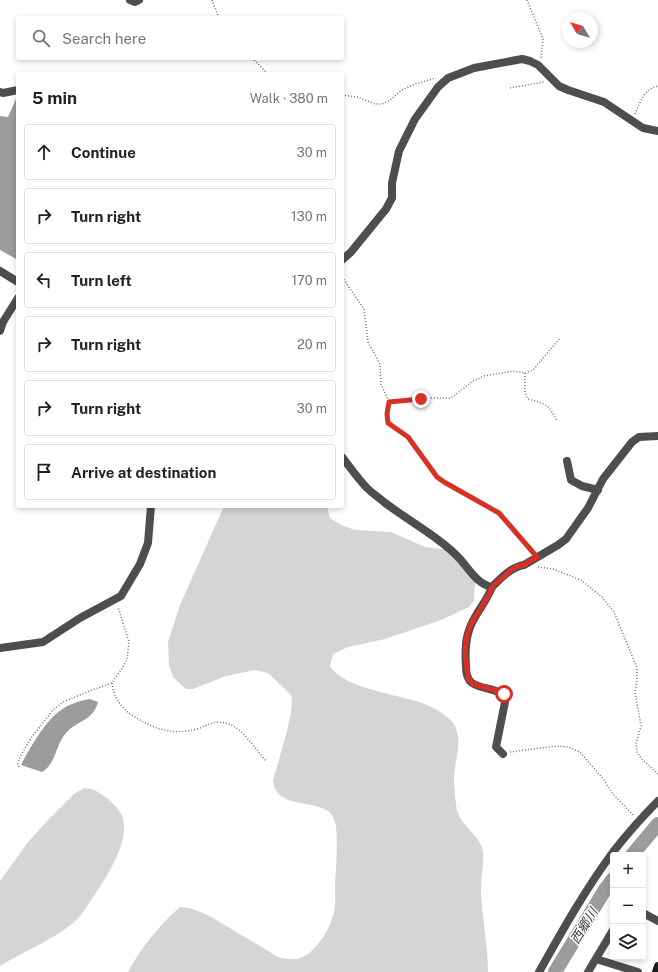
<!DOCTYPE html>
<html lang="en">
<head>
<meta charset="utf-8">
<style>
  :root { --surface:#fff; --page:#f6f6f6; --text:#222; --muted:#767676; --line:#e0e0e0 }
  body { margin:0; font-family:"Public Sans","Noto Sans JP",sans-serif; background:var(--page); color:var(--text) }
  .controls { position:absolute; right:12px; bottom:12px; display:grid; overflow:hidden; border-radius:4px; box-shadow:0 2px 6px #0003 }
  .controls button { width:36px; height:36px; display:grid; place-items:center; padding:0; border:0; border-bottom:1px solid var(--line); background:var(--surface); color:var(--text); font:20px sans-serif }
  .compass { position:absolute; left:562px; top:12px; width:36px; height:36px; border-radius:50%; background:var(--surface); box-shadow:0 2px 6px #0003; rotate:308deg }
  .stop { position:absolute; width:12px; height:12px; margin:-9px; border:3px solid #d93025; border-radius:50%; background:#fff }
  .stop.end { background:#d93025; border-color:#fff; box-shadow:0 1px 4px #0008 }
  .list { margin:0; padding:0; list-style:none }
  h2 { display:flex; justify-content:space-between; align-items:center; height:52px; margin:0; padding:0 16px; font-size:17px }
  h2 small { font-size:13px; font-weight:400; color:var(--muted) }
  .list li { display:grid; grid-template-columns:26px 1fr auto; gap:12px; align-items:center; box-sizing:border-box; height:56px; margin:0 8px 8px; padding:0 8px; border:1px solid var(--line); border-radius:4px }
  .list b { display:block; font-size:15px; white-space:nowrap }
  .list em { font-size:13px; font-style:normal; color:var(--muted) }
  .icon { flex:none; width:22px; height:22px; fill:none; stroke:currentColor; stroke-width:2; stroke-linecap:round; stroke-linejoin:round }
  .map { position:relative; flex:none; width:658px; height:972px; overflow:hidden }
  .search { position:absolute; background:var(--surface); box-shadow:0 2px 6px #0003; left:16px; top:16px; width:328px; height:44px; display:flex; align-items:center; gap:10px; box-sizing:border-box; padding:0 14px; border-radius:4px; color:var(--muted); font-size:15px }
  .panel { position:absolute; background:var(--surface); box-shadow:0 2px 6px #0003; left:16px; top:72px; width:328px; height:436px; border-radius:4px }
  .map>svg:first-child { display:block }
  .green { fill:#d5d5d5 }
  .water { fill:#9c9c9c }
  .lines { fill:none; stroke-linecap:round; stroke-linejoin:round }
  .river { stroke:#9c9c9c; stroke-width:14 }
  .path { stroke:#707070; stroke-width:1.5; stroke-dasharray:1 2; stroke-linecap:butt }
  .minor { stroke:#4e4e4e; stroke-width:8 }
  .secondary { stroke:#1b1b1b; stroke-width:8 }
  .route { stroke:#d93025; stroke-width:5 }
  .labels { text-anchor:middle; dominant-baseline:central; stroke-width:3; stroke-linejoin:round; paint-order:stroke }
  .water-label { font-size:13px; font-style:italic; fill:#3d3d3d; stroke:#fff }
</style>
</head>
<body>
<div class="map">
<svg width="658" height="972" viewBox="0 0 658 972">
  <rect width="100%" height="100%" fill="#fff"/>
  <!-- green -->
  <g class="green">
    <path d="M224,506H327L330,518L341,525L355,530L391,532L425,547L450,550L460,554L465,559L472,568L475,582L474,601L469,607L441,620L385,639L348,647L333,654L330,666C345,691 406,694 432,707C439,711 452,719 455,726C463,743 454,762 454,780C454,786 456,805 457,810C461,826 480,835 483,851C484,864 481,878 481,890C482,918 488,945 488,972H128C141,948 159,925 180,907L190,908L208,915L278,957C296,962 306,959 318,944C326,934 331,924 334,912C336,903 335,893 335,884C336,865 338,845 336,826C335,823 334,818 332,815C321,798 276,811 273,781C277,764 296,710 291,695L268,673L255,670L226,676L193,689H186L173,677L169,665L168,642L180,605Z"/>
    <path d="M84,788C97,788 109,799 117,808C138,830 107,877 94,896C87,905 82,916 73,923C51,941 24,951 0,966V881L29,841L48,820L74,794Z"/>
  </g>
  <!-- water -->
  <g class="water">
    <polygon points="16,99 18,99 18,260 0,250 0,116 8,117"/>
    <path d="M90,699L98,702C93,721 78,720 67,732C55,744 57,763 42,772L21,765C29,749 46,720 61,710C67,705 82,700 90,699Z"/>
  </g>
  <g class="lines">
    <!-- river -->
    <g class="river">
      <polyline points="632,855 658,824"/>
      <polyline points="555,972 606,888 613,879"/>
    </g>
    <!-- path -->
    <g class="path">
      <polyline points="212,0 219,18"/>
      <polyline points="527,0 543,39 541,58"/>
      <polyline points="252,58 268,74"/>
      <polyline points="510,88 544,82"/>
      <polyline points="342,95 357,97 375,104 382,104 389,101 402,90 415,84 436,78"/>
      <path d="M635,114C640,102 644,89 658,86"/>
      <polyline points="342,277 364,309 368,342 380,364 381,384 389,402 387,414 388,423 408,437 437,477 443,482 499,513 532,551"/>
      <path d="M525,373V393L528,399C547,404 548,404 557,421"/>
      <polyline points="389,402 431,398 451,398 473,381 484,376 513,371 526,373 533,370 560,338"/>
      <polyline points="538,567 553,569 581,580 602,597 614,612 637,668 637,681 635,692 641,726 636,744 637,752 641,758 658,774"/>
      <path d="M112,683C113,696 120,706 130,714C152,728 170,736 197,729C210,725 213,719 229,724C242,728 257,751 266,761"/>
      <polyline points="510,752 557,746 568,747 580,752 604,780 613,794 633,815"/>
      <polyline points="19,767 18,764 20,757 31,738 53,710 63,702 92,690 112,683 123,667 127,659 129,642 118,607"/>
    </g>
    <!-- minor -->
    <g class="minor">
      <polyline points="130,0 135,2 139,0"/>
      <polyline points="0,92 3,93 18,90"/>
      <polyline points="342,260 351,252 386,209 392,198 392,183 399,151 415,119 438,87 448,78 474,68 522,59 530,61 538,65 559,86 568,90 604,102 643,128 658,131"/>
      <polyline points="0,271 18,282"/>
      <polyline points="0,331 3,322 18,298"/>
      <path d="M342,457C350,467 358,479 367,488C372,493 378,497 384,502C407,520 441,538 460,559C469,569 477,584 492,587C501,578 511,567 524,565L558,545L566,539L588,508L603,479L632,442L639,437L658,436"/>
      <polyline points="567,461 571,480 582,486 598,490"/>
      <path d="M492,587C487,601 477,611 471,625C465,638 465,652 466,667C466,673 467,679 472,683C481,689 494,688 504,695L505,702L496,747L503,754"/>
      <polyline points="0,648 43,642 80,618 121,596 140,564 148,543 151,506"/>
      <polyline points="643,913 658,921"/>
      <polyline points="596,959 638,972"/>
      <path d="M539,972C562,931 585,890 613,852C627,834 642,817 658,801"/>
      <polyline points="588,972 613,930"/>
    </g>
    <!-- secondary -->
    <polyline class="secondary" points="656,972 658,966"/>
  </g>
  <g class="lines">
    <!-- route -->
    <polyline class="route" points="421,399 389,402 387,414 388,423 408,437 437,477 444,482 499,513 537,557 524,565 518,566 510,571 492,587 489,595 471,624 467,635 465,652 468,678 473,684 498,691 504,694"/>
  </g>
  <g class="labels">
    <!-- water labels -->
    <g class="water-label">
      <text transform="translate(584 926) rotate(-58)">西郷川</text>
    </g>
  </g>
</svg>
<div class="controls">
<button>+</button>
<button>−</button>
<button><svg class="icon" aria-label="layers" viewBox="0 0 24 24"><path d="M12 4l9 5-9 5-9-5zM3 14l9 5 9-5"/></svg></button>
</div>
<svg class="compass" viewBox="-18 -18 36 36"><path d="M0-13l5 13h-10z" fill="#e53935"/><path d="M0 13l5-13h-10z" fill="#767676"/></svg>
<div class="stop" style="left:504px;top:694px"></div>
<div class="stop end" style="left:421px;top:399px"></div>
<div class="search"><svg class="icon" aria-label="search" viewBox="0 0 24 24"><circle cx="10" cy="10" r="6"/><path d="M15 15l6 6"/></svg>Search here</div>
<section class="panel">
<h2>5 min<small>Walk · 380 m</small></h2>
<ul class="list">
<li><svg class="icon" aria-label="ahead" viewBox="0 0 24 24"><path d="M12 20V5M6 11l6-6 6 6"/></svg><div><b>Continue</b></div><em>30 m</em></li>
<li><svg class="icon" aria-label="right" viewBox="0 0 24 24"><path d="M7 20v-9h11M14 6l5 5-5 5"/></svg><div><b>Turn right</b></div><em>130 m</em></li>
<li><svg class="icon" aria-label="left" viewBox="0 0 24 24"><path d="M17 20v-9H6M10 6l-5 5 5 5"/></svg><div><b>Turn left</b></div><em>170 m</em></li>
<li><svg class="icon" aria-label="right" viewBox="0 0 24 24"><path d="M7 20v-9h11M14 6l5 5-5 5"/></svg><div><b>Turn right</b></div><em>20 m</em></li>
<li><svg class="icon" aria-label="right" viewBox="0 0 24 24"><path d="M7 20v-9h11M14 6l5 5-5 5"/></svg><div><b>Turn right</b></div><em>30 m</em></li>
<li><svg class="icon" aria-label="arrive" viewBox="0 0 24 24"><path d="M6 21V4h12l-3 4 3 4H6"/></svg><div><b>Arrive at destination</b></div></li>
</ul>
</section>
</div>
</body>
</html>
